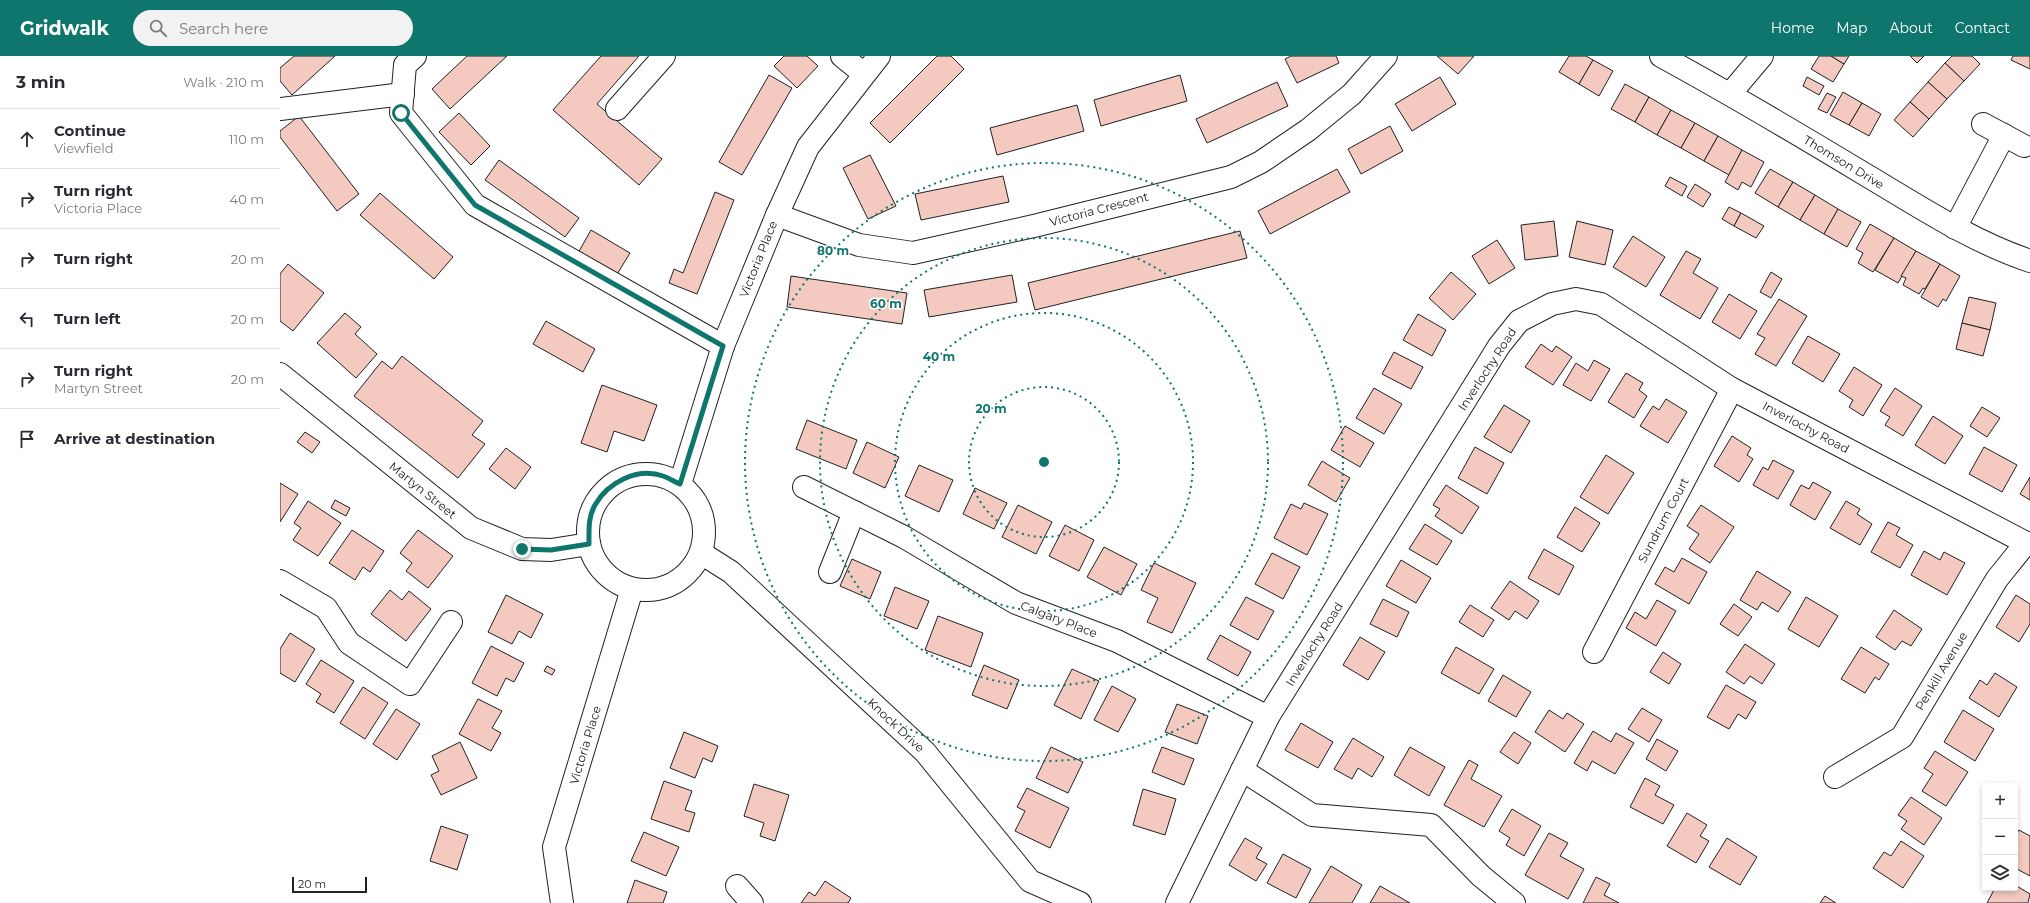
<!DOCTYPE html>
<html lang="en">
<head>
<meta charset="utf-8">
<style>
  :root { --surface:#fff; --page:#f2f2f3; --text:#2b2b33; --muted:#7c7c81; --line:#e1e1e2; --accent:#0f766e }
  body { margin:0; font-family:Montserrat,sans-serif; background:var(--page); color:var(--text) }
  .controls { position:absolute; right:12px; bottom:12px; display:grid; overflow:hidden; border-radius:4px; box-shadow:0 2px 6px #0003 }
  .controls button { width:36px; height:36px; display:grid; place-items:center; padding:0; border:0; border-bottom:1px solid var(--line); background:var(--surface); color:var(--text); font:20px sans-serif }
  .scale { position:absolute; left:12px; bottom:10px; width:75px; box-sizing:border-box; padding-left:4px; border:2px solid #222; border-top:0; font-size:11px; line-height:14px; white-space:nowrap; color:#222; -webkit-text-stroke:3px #fff; paint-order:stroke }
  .stop { position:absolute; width:12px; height:12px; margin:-9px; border:3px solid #0f766e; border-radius:50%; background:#fff }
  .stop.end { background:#0f766e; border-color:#fff; box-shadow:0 1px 4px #0008 }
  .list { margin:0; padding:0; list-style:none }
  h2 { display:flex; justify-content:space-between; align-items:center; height:52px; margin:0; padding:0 16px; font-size:17px }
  h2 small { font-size:13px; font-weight:400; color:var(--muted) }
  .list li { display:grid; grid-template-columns:26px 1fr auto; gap:12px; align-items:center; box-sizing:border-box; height:60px; padding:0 16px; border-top:1px solid var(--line) }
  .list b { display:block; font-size:15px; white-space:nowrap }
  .list p { margin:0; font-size:13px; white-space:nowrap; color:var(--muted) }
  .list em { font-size:13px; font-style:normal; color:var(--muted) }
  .icon { flex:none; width:22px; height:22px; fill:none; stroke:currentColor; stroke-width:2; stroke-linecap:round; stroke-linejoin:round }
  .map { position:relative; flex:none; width:1750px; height:847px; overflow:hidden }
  header { display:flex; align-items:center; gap:24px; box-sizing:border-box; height:56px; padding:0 20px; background:var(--accent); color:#fff }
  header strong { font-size:19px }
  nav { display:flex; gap:22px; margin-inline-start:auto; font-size:14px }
  .search { width:280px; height:36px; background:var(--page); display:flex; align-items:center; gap:10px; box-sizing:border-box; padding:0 14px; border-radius:22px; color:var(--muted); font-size:15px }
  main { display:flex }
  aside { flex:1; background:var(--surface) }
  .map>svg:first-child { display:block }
  .building { fill:#f3c9c0; stroke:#222 }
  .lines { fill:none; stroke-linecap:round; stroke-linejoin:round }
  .minor-casing { stroke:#222; stroke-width:24 }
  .minor { stroke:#fff; stroke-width:22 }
  .route { stroke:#0f766e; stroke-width:5 }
  .ring { fill:none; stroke:#0f766e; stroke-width:2; stroke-dasharray:2 4 }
  .labels { text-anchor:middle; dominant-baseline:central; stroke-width:3; stroke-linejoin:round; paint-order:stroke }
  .street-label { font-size:12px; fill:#222; stroke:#fff }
  .centre { fill:#0f766e; stroke:#fff; stroke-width:2 }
  .ring-label { font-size:12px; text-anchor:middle; font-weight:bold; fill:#0f766e; stroke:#fff; stroke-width:3; stroke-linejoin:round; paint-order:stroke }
</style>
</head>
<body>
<header>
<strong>Gridwalk</strong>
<div class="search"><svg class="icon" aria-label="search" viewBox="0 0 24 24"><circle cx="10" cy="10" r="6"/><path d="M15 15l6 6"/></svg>Search here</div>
<nav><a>Home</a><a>Map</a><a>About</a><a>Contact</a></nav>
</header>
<main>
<aside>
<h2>3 min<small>Walk · 210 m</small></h2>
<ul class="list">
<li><svg class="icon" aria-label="ahead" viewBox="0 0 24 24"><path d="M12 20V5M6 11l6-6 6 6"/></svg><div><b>Continue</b><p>Viewfield</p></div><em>110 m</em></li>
<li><svg class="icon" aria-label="right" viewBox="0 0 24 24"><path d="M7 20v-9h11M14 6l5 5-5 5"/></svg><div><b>Turn right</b><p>Victoria Place</p></div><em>40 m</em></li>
<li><svg class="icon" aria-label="right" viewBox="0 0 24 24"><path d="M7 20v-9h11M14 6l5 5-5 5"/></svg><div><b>Turn right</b></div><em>20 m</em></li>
<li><svg class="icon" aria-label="left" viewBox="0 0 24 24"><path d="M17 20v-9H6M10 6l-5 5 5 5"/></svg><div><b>Turn left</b></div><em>20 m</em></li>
<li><svg class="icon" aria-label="right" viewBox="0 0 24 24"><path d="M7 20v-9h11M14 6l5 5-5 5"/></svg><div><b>Turn right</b><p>Martyn Street</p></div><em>20 m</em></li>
<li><svg class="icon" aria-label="arrive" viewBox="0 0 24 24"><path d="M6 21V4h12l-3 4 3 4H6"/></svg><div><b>Arrive at destination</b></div></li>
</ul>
</aside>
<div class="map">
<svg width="1750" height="847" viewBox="0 0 1750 847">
  <rect width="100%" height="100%" fill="#fff"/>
  <!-- building -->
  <g class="building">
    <polygon points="14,0 55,0 12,39 0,25 0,12"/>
    <polygon points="187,0 227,0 170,53 152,33"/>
    <polygon points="321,0 359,0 317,48 382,103 359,129 273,54"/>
    <polygon points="504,0 527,0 538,10 517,32 494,10"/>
    <polygon points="657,0 671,0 684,13 610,87 590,67"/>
    <polygon points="1011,0 1056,0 1059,7 1017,27 1005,3"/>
    <polygon points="1157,0 1194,0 1178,18"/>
    <polygon points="1289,0 1306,0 1313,4 1299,28 1279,16"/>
    <polygon points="1539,0 1551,0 1564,8 1553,26 1531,13"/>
    <polygon points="1551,0 1569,0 1564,8"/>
    <polygon points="1630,0 1644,0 1637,7"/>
    <polygon points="1672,0 1692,0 1700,8 1684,25 1665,7"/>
    <polygon points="1733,0 1750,0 1750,13 1731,4"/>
    <polygon points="1313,4 1333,15 1319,40 1299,28"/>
    <polygon points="1665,7 1684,25 1667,43 1648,26"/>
    <polygon points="489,19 512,32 462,119 439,106"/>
    <polygon points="900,19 907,45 821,70 814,44"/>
    <polygon points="1160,21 1176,48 1132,75 1115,48"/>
    <polygon points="1527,21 1544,30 1539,39 1523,30"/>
    <polygon points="997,26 1008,50 927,87 916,63"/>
    <polygon points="1648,26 1667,43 1649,63 1630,46"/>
    <polygon points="1345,28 1369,41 1355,66 1331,53"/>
    <polygon points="1563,36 1582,47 1569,69 1550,59"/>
    <polygon points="1547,37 1556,41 1547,57 1538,53"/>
    <polygon points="1369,41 1391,54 1377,79 1355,66"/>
    <polygon points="1630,46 1649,63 1633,81 1614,64"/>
    <polygon points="1582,47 1601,58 1589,80 1569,69"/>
    <polygon points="797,49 804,75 717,99 710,72"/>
    <polygon points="1391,54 1415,67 1401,92 1377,79"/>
    <polygon points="179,57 210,90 191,109 159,76"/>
    <polygon points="19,60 79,138 57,155 0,81 0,75"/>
    <polygon points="1415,67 1438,80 1424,105 1401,92"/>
    <polygon points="1110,70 1123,95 1081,118 1068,93"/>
    <polygon points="1438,80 1462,94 1449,119 1424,105"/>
    <polygon points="1462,94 1484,106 1471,131 1462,126 1458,134 1445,126"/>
    <polygon points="590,99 616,150 588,163 563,112"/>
    <polygon points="219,104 299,162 285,181 205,124"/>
    <polygon points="1057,113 1070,136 990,178 978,155"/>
    <polygon points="1490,113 1513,126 1498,151 1475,137"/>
    <polygon points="723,120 729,146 641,164 635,138"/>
    <polygon points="1390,121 1407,130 1402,140 1385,130"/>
    <polygon points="1513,126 1535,139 1520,164 1498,151"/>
    <polygon points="1415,128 1431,138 1423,151 1407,141"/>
    <polygon points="435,136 454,144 417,238 389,227 394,213 403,217"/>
    <polygon points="100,137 173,201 154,223 80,159"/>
    <polygon points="1535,139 1558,153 1544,178 1520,164"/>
    <polygon points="1449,151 1461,157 1454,170 1442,163"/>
    <polygon points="1558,153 1581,166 1567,191 1544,178"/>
    <polygon points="1461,157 1484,170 1476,182 1454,170"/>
    <polygon points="1274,165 1278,200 1245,204 1241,169"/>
    <polygon points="1297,165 1333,174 1325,209 1289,201"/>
    <polygon points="1590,168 1614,182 1593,216 1578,207 1583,197 1576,193"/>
    <polygon points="311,174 350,197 336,220 298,197"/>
    <polygon points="960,175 967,202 755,254 748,227"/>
    <polygon points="1353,180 1385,201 1366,231 1333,211"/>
    <polygon points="1614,182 1636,195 1618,227 1595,214"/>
    <polygon points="1217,184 1235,212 1209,228 1192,200"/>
    <polygon points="1406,195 1421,203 1413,217 1438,232 1420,263 1380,239"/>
    <polygon points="1636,195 1660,208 1645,233 1643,232 1639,238 1623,229 1626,222 1621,220"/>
    <polygon points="8,208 44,237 13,275 0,265 0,218"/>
    <polygon points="1660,208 1680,220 1666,245 1663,243 1658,251 1641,241"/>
    <polygon points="1171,216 1196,238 1173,264 1149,242"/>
    <polygon points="1491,216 1502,223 1491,242 1480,236"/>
    <polygon points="732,219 737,246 649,261 644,234"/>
    <polygon points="511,220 627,237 622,268 507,251"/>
    <polygon points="1449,238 1477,255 1460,283 1432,266"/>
    <polygon points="1689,241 1716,247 1710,274 1682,267"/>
    <polygon points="1499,243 1527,260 1496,310 1475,298 1485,282 1477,278"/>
    <polygon points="65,257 81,271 75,278 97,298 76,322 37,287"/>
    <polygon points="1138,258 1166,274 1152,300 1123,284"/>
    <polygon points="266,265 315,293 303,316 253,288"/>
    <polygon points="1682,267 1710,274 1703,300 1676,293"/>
    <polygon points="1528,280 1560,298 1543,326 1512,307"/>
    <polygon points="1261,288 1272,296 1276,290 1292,301 1273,329 1245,311"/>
    <polygon points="1114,296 1143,311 1131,333 1102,318"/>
    <polygon points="122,300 203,365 192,379 205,388 178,422 74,340 102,305 112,313"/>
    <polygon points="1314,304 1330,313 1311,345 1283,329 1296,307 1308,315"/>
    <polygon points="1574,311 1602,329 1583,360 1569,351 1573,344 1559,335"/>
    <polygon points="1346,317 1363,327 1359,334 1367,340 1354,362 1328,346"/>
    <polygon points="322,329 377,349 364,385 334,375 327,396 301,387"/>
    <polygon points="1094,332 1122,348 1104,378 1076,362"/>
    <polygon points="1615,332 1642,350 1623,380 1605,369 1610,361 1600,355"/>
    <polygon points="1386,343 1407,356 1388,387 1360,370 1373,350 1379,354"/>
    <polygon points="1224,349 1250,365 1231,397 1204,381"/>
    <polygon points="1702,351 1720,362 1707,381 1690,370"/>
    <polygon points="1653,360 1683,380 1665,408 1635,389"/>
    <polygon points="527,364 577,384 566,413 516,393"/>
    <polygon points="1065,370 1094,387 1080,411 1051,394"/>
    <polygon points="25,376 40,386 32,397 17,386"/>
    <polygon points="1452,380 1471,392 1467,399 1473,403 1459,426 1434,410"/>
    <polygon points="587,386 619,401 605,432 573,417"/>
    <polygon points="1195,391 1224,407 1207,438 1178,422"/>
    <polygon points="1704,391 1737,409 1722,436 1689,418"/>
    <polygon points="226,392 251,411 235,433 209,413"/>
    <polygon points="1326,399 1354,417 1328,458 1300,441"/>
    <polygon points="1493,404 1514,415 1498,443 1473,429 1483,411 1488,414"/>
    <polygon points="1042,405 1070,422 1056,446 1028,429"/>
    <polygon points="639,409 673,424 659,456 625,440"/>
    <polygon points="1750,421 1750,444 1740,438"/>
    <polygon points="1533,426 1551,436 1535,464 1510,449 1521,429 1529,433"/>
    <polygon points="0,427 18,438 0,466"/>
    <polygon points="1166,429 1199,451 1182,478 1155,460 1160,453 1153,449"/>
    <polygon points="695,432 727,447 714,473 683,458"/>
    <polygon points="55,444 70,452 66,460 51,452"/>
    <polygon points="28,445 61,467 38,500 13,484 21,472 14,467"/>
    <polygon points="1566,445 1580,453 1577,458 1592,468 1580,489 1550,472"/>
    <polygon points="1024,447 1048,458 1027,499 994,482 1011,448 1021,453"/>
    <polygon points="738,449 772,466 756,498 722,481"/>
    <polygon points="1421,449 1454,471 1430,507 1409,493 1419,478 1407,470"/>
    <polygon points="1295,451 1320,467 1302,496 1277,481"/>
    <polygon points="1608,466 1620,472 1616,479 1633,489 1620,512 1591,496"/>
    <polygon points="1145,468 1172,485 1157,509 1129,493"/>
    <polygon points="785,469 814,484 799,515 769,500"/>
    <polygon points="72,474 104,495 90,516 83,511 75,524 49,507"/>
    <polygon points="138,474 173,500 148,532 126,515 132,507 120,497"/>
    <polygon points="824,491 857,508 841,539 807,521"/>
    <polygon points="1264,493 1294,510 1279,539 1248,522"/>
    <polygon points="1644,495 1660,504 1664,496 1685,507 1667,539 1631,519"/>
    <polygon points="992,497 1020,511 1003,543 975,528"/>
    <polygon points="1402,502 1427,516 1409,548 1375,528 1385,511 1394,516"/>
    <polygon points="572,503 601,516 590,543 560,530"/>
    <polygon points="1121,504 1151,522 1136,547 1106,530"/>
    <polygon points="874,507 916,527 892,577 867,566 878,542 861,534"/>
    <polygon points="1477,515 1511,536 1498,556 1482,546 1477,554 1460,544"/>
    <polygon points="1230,525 1259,545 1247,563 1235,555 1229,564 1211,552"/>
    <polygon points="615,531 649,545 637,573 604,560"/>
    <polygon points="110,534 122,544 129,535 151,553 126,585 91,558"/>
    <polygon points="226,539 263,558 251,582 239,575 232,588 208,576"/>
    <polygon points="1736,539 1750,548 1750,568 1739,586 1716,571"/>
    <polygon points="966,541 994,555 978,584 950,569"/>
    <polygon points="1526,541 1558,560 1539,591 1508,573"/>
    <polygon points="1103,543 1129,556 1117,581 1090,568"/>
    <polygon points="1377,544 1396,555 1376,590 1346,572 1355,556 1366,563"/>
    <polygon points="1454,548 1472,561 1458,580 1440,568"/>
    <polygon points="1190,549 1214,564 1203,581 1179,566"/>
    <polygon points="1614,554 1642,573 1631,590 1622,585 1615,594 1596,581"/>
    <polygon points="658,560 703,577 691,611 645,594"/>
    <polygon points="10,577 35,593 15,626 0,617 0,593"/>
    <polygon points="940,579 971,596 958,620 927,603"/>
    <polygon points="1080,581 1105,596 1088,624 1063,609"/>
    <polygon points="1465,588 1495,608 1482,628 1470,620 1464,628 1446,616"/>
    <polygon points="211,590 244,607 234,626 226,622 217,640 192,627"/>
    <polygon points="1176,591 1214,613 1199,638 1161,617"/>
    <polygon points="1581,591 1609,608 1599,624 1595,621 1585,637 1561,623"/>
    <polygon points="1383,596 1401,608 1389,628 1370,616"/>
    <polygon points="41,604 74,625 54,657 36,646 41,638 26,628"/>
    <polygon points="704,609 739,624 727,653 692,639"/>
    <polygon points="267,610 275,614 272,619 264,615"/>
    <polygon points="792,613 819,625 801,663 774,649"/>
    <polygon points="1715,617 1737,631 1719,661 1689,642 1700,624 1707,629"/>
    <polygon points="1223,619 1251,636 1236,661 1208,645"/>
    <polygon points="1446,629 1476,646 1466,663 1458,658 1449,673 1427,661"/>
    <polygon points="832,630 856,643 838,676 814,664"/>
    <polygon points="83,631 108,647 85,683 60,667"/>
    <polygon points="198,643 222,655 212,672 221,677 211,695 179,678"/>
    <polygon points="897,648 928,660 917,688 885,676"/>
    <polygon points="1362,652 1382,664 1369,686 1348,673"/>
    <polygon points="116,653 140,668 117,704 93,688"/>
    <polygon points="1269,654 1283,663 1287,657 1304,668 1285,696 1255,676"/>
    <polygon points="1683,654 1714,673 1695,705 1664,686"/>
    <polygon points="1021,667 1053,686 1038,712 1005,694"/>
    <polygon points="1313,675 1331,686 1336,677 1354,687 1335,718 1312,705 1307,715 1294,707"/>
    <polygon points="404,676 438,690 432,706 423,702 415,722 390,712"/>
    <polygon points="1234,676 1251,687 1238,708 1220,696"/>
    <polygon points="1073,682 1104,701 1092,721 1078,712 1072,723 1054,713"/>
    <polygon points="1377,683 1398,695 1386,715 1366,703"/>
    <polygon points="180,686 197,722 161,739 151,719 159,715 152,700"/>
    <polygon points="771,691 803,706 788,737 756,722"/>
    <polygon points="882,691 914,703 904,729 872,716"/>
    <polygon points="1130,691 1165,711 1149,740 1114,719"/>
    <polygon points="1655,695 1688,716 1666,750 1642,735 1653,718 1644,712"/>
    <polygon points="1189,704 1198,709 1191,723 1222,740 1204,771 1164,749"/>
    <polygon points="1365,722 1380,730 1375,739 1394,749 1383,768 1350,751"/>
    <polygon points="384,725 412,735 405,754 415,757 409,776 371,763"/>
    <polygon points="474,728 509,739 495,785 480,780 484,767 464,760"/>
    <polygon points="747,732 789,752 770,792 735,775 745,755 737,751"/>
    <polygon points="863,733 896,743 885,779 853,769"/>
    <polygon points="1631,741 1662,762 1644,789 1621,773 1627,765 1618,759"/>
    <polygon points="1232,753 1261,770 1244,800 1226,789 1230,782 1219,775"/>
    <polygon points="1407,757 1427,769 1420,780 1429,785 1416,807 1387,790"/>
    <polygon points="161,770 188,779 177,814 150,805"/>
    <polygon points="1739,774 1750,780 1750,820 1735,812 1735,780"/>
    <polygon points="364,776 399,791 386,820 351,805"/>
    <polygon points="1269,777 1288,787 1280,800 1304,813 1288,843 1245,819"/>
    <polygon points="965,782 982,792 976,802 987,808 976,825 949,809"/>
    <polygon points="1447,782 1477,801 1460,829 1429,811"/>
    <polygon points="1621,785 1644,800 1623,832 1593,812 1604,796 1611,800"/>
    <polygon points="1003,798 1031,813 1016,842 987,827"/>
    <polygon points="1051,810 1082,829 1072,847 1029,847"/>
    <polygon points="1316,821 1330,828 1324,839 1339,847 1303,847"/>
    <polygon points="355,824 387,836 383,847 347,847"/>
    <polygon points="545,825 571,842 568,847 521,847 529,836 535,840"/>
    <polygon points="1735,829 1750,838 1748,847 1707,847 1715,832 1735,832"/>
    <polygon points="1100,830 1130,847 1090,847"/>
    <polygon points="1545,840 1556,847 1540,847"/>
  </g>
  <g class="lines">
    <defs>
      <g id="minor">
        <polyline points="135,0 125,9 121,57 195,149 443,290"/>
        <polyline points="562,0 584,18"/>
        <path d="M1381,0C1451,38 1518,78 1586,119C1640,151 1691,185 1750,205"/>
        <polyline points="1450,38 1482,0"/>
        <polyline points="0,53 123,38"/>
        <polyline points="337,53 384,0"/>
        <polyline points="1703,68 1744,90"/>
        <polyline points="497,159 579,189 633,197 758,169 951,121 981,106 1028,74 1072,38 1106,0"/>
        <polyline points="1675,172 1724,79"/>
        <polyline points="0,318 191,472 242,493 271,494 309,488"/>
        <circle cx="366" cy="476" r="58"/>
        <polyline points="400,428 443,290 497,159 528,91 599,0"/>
        <polyline points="524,431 624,481 736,547 837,585 988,661"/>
        <polyline points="421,497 451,516 645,696 750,825 800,847"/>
        <polyline points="550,516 574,456"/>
        <polyline points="0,525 46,552 69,587 130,628 171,566"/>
        <polyline points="1314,596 1452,333"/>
        <polyline points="962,714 1032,759 1151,769 1201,820 1234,847"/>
        <polyline points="1555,721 1622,681 1717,523 1746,487"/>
        <polyline points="457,830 472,847"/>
        <polyline points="282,847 274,791 352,533"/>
        <polyline points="897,847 988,661 1219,290 1239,265 1272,248 1296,243 1321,248 1452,333 1750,489"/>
      </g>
    </defs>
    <!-- minor casing -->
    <use href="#minor" class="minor-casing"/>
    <!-- minor -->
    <use href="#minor" class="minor"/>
  </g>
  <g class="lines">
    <!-- route -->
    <path class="route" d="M121,57L195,149L443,290L400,428C395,426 389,422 383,420C358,411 328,426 315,449C308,461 309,474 309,488L271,494L242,493"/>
  </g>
  <!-- distance rings -->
  <g class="ring">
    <circle cx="764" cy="406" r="75"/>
    <circle cx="764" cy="406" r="149"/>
    <circle cx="764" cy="406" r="224"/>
    <circle cx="764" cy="406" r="299"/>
  </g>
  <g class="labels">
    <!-- street labels -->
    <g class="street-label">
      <text transform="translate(1564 106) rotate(31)">Thomson Drive</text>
      <text transform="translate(819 153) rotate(-15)">Victoria Crescent</text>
      <text transform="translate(478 203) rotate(-68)">Victoria Place</text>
      <text transform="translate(1207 313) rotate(-57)">Inverlochy Road</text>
      <text transform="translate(1526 371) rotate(28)">Inverlochy Road</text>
      <text transform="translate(143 434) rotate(39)">Martyn Street</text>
      <text transform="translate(1383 464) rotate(-62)">Sundrum Court</text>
      <text transform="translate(779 563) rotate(21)">Calgary Place</text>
      <text transform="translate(1034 588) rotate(-58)">Inverlochy Road</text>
      <text transform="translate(1661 615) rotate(-59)">Penkill Avenue</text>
      <text transform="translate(616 669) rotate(43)">Knock Drive</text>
      <text transform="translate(305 689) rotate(-73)">Victoria Place</text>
    </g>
  </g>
  <circle cx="764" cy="406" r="6" class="centre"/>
  <g class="ring-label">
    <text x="553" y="199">80 m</text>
    <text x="606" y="252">60 m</text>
    <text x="659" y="305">40 m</text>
    <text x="711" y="357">20 m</text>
  </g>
</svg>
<div class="controls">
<button>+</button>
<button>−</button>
<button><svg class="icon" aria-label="layers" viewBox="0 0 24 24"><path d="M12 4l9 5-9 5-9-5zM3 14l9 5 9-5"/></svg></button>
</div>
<div class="scale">20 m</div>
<div class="stop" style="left:121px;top:57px"></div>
<div class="stop end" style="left:242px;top:493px"></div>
</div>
</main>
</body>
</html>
